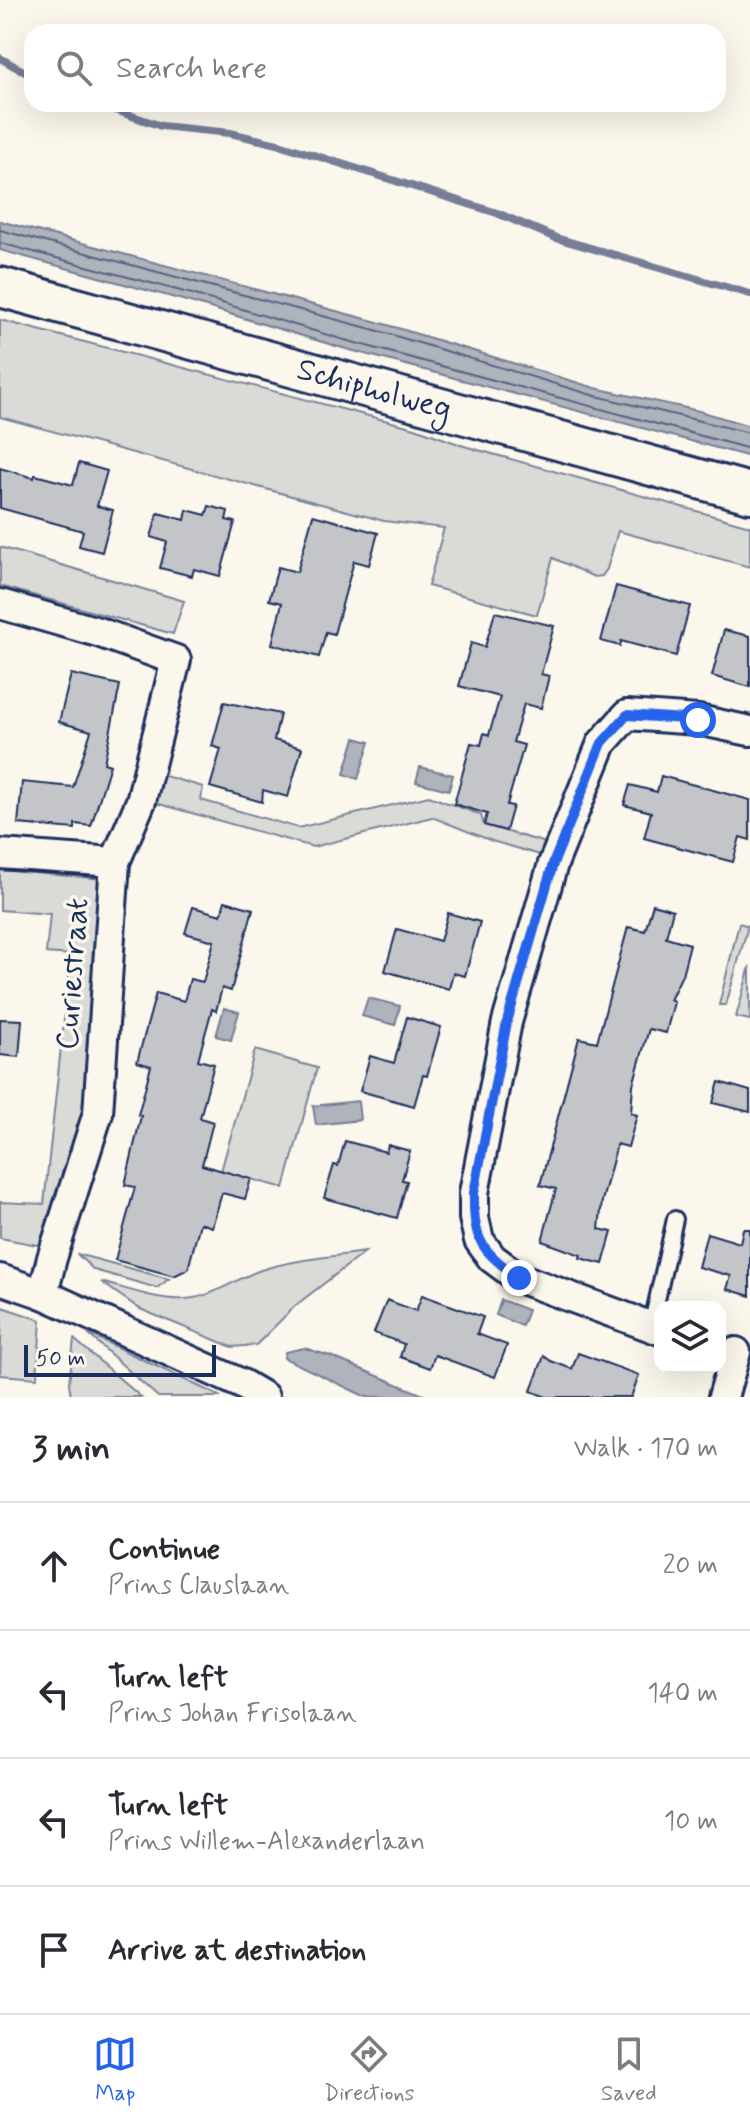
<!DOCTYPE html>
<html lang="en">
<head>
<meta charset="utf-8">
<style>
  :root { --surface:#fff; --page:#f7f7f7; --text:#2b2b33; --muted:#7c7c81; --line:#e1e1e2; --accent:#2563eb }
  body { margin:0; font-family:Mynerve,sans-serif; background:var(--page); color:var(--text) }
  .controls { position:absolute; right:24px; bottom:24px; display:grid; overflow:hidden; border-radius:16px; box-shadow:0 8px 32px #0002 }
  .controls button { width:72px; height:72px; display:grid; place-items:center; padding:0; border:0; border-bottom:2px solid var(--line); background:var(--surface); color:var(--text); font:40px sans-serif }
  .scale { position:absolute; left:24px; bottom:20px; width:192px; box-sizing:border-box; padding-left:8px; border:4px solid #1b2f5e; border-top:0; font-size:22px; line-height:28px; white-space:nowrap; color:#1b2f5e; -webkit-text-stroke:6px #fbf7ec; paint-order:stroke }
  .stop { position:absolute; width:24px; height:24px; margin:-18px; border:6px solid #2563eb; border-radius:50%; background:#fff }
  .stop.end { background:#2563eb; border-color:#fff; box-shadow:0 2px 8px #0008 }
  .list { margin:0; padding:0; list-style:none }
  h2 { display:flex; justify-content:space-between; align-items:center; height:104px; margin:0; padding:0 32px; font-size:34px }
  h2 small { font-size:26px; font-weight:400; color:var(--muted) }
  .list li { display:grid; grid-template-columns:52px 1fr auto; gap:24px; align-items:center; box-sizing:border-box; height:128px; padding:0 32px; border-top:2px solid var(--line) }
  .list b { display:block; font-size:30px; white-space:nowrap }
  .list p { margin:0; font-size:26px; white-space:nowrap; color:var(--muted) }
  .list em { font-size:26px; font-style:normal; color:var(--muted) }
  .icon { flex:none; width:44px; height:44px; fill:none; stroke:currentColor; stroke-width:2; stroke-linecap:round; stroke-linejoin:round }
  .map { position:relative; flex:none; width:750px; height:1397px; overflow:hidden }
  .search { position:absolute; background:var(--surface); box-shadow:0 8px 32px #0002; left:24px; right:24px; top:24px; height:88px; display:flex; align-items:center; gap:20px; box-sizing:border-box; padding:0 28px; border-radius:24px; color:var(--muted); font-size:30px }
  .sheet { height:616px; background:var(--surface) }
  nav { display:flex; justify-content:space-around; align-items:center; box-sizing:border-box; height:112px; border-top:2px solid var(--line); background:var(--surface); font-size:22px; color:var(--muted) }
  nav a { display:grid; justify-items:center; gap:4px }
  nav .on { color:var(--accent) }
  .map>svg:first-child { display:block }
  .green { fill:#dadad7; stroke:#7a849a; stroke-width:2 }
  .water { fill:#afb3bb; stroke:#747e96; stroke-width:2 }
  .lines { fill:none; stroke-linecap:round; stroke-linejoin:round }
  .shore { stroke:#566483; stroke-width:2 }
  .stream { stroke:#747e96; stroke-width:8 }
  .building { fill:#c3c5c9; stroke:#1b2f5e; stroke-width:2 }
  .lane-casing { stroke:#1b2f5e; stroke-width:20 }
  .street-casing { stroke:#1b2f5e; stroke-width:34 }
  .secondary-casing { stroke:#1b2f5e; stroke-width:44 }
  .lane { stroke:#fbf7ec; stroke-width:14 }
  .street { stroke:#fbf7ec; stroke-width:28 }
  .secondary { stroke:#fbf7ec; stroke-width:38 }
  .route { stroke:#2563eb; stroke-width:10 }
  .labels { text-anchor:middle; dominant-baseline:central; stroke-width:7; stroke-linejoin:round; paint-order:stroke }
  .street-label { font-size:32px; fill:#1b2f5e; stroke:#fbf7ec }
</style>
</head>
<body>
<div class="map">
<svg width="750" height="1397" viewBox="0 0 750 1397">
  <rect width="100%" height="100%" fill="#fbf7ec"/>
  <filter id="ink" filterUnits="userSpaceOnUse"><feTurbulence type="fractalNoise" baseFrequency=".0125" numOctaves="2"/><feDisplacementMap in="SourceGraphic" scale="16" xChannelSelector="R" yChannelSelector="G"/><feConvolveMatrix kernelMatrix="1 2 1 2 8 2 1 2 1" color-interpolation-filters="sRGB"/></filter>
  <g filter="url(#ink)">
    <!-- green -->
    <g class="green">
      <polygon points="0,320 415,428 464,446 750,526 750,567 618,531 607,569 602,576 594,577 553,558 537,615 428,586 444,528 384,521 0,417"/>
      <polygon points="0,547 184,601 173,634 0,586"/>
      <polygon points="158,774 203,787 201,800 298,828 429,796 481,815 484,825 546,843 543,856 492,841 432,817 313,847 152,802"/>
      <polygon points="0,870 104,879 85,1107 68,1179 43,1246 0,1238 0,1202 44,1204 71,955 46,953 50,914 0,910"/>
      <polygon points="739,923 748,926 726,1005 719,1005"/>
      <polygon points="750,966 750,1020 736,1017"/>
      <polygon points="255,1050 317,1068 284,1188 221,1171"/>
      <path d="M365,1252L296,1305L256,1345L232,1347L140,1309L101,1282C128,1289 159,1301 186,1299C214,1297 235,1279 261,1270C294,1259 331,1257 365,1252Z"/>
      <polygon points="77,1254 169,1279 157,1288 94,1270"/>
      <polygon points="2,1307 41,1320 37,1378 0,1375"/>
      <polygon points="87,1333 221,1397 158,1397"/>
      <polygon points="74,1339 141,1397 71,1397 69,1383"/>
    </g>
    <!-- water -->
    <g class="water">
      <polygon points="0,221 381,323 595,388 699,411 750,426 750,457 339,347 190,302 0,250"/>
      <polygon points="355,738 370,742 358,779 344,774"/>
      <polygon points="420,767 453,775 449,790 416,782"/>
      <polygon points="368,998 400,1006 395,1025 362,1016"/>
      <polygon points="224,1008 239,1012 231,1040 216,1036"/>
      <polygon points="358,1101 360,1120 316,1125 313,1106"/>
      <polygon points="501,1300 528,1310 522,1326 496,1315"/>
      <polygon points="304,1348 330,1356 428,1397 366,1397 284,1358 285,1352"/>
    </g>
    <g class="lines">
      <!-- shore -->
      <g class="shore">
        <polyline points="0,230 379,331 592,395 750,433"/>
        <polyline points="0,243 192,294 341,339 750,449"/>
      </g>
      <!-- stream -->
      <g class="stream">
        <polyline points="0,58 32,76"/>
        <polyline points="98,104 161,126 230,133 282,145 497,213 556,238 750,294"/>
      </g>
    </g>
    <!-- building -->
    <g class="building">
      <polygon points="79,463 107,471 97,506 113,510 102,552 79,546 83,531 0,508 0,468 34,478 35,475 73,485"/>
      <polygon points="209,506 228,511 226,520 235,522 220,576 194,569 192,576 160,568 167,542 151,537 158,513 185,520 187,510 206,515"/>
      <polygon points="313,515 378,533 369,565 354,561 334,634 326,632 319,657 272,644 282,603 269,600 278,567 297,572"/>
      <polygon points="616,586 690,606 676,656 621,641 620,646 601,641"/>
      <polygon points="495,612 554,626 541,674 549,676 541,708 524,704 513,742 524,745 507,805 513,806 506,831 484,825 487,814 454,804 471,743 481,745 484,733 489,735 500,697 459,686 471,643 485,647"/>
      <polygon points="724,630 750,636 750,687 712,676"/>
      <polygon points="71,674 120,685 104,763 110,765 91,826 75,824 75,829 18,824 22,782 73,787 91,731 59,722"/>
      <polygon points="224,702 280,714 274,740 302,748 288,797 263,790 262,802 210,787 221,749 212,746"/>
      <polygon points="661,776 750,800 750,840 740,837 733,862 644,838 651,812 624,805 630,785 657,792"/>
      <polygon points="225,901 253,909 231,991 222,988 216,1011 212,1009 198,1060 214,1064 200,1118 213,1122 202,1165 251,1179 245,1199 222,1193 212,1227 200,1223 188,1269 174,1276 115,1260 135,1187 125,1185 141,1116 138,1115 151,1066 137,1062 156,993 184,1001 190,979 203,982 214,941 185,933 193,907 221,915"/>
      <polygon points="653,904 673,910 666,937 690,944 682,975 670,1000 674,1002 666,1033 649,1029 633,1085 631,1113 637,1115 628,1147 617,1144 602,1201 599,1229 612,1232 603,1264 580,1258 581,1255 542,1241 556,1189 540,1185 579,1038 597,1042 628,927 645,931"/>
      <polygon points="448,913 480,922 465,976 453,973 449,989 385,971 397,929 440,941"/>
      <polygon points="407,1017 441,1027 427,1076 423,1075 414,1106 360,1091 370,1056 394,1063"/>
      <polygon points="0,1019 22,1020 19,1057 0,1055"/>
      <polygon points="719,1082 750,1091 750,1112 713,1103"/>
      <polygon points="345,1141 386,1152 388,1145 410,1151 402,1180 407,1181 397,1218 324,1198 334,1165 338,1166"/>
      <polygon points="743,1229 750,1229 750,1296 727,1289 731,1276 698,1267 707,1233 740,1243"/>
      <polygon points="422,1295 483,1317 477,1334 507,1345 495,1377 435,1355 430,1368 400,1357 404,1344 374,1333 387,1300 416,1311"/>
      <polygon points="578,1353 639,1375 631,1397 546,1397 531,1391 544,1356 551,1361 572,1369"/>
    </g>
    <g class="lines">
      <defs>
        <polyline id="lane" points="651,1327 675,1219"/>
        <g id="street">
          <polyline points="0,604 98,632 176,660 141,801 115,862 98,1113 52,1258 43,1294"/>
          <polyline points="0,854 115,862"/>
          <polyline points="0,1279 43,1294 242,1384 264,1397"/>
          <polyline points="660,1330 519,1278 492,1258 479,1240 474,1218 474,1193 507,1022 553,864 602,743 627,715 698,720 750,731"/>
          <polyline points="723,1397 736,1352"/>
        </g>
        <g id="secondary">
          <path id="s1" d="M0,287L750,493"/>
        </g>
      </defs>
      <!-- lane casing -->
      <use href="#lane" class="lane-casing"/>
      <!-- street casing -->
      <use href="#street" class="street-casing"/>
      <!-- secondary casing -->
      <use href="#secondary" class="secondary-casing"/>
      <!-- lane -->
      <use href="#lane" class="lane"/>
      <!-- street -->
      <use href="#street" class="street"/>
      <!-- secondary -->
      <use href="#secondary" class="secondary"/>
    </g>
  </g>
  <g class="lines" filter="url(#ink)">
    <!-- route -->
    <path class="route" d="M519,1278C481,1250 473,1241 474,1193L507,1022L553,864L602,743L627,715L698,720"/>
  </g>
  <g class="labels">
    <!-- street labels -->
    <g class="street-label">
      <text stroke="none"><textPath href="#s1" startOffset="388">Schipholweg</textPath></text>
      <text transform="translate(73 974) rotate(-86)">Curiestraat</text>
    </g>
  </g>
</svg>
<div class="controls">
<button><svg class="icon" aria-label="layers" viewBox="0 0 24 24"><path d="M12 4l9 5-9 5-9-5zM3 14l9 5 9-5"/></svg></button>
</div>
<div class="scale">50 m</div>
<div class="stop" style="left:698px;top:720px"></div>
<div class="stop end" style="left:519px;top:1278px"></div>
<div class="search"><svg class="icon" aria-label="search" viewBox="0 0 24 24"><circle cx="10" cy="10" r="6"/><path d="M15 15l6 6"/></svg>Search here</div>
</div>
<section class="sheet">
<h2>3 min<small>Walk · 170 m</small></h2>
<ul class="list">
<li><svg class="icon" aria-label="ahead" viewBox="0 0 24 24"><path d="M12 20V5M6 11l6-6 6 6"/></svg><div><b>Continue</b><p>Prins Clauslaan</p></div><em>20 m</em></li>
<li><svg class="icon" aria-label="left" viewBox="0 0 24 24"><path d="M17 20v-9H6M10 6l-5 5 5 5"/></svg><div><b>Turn left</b><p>Prins Johan Frisolaan</p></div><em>140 m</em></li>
<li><svg class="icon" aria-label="left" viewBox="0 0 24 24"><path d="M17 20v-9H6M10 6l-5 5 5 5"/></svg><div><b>Turn left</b><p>Prins Willem-Alexanderlaan</p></div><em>10 m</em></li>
<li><svg class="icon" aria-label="arrive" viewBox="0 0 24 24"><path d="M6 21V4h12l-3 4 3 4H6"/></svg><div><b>Arrive at destination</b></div></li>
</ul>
</section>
<nav>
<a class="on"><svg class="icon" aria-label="map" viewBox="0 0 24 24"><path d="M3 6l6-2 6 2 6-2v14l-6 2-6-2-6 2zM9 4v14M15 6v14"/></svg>Map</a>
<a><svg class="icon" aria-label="directions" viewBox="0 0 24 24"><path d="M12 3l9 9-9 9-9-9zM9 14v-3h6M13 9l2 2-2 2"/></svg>Directions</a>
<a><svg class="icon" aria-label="saved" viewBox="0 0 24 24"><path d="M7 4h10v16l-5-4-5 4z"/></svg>Saved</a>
</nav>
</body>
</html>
